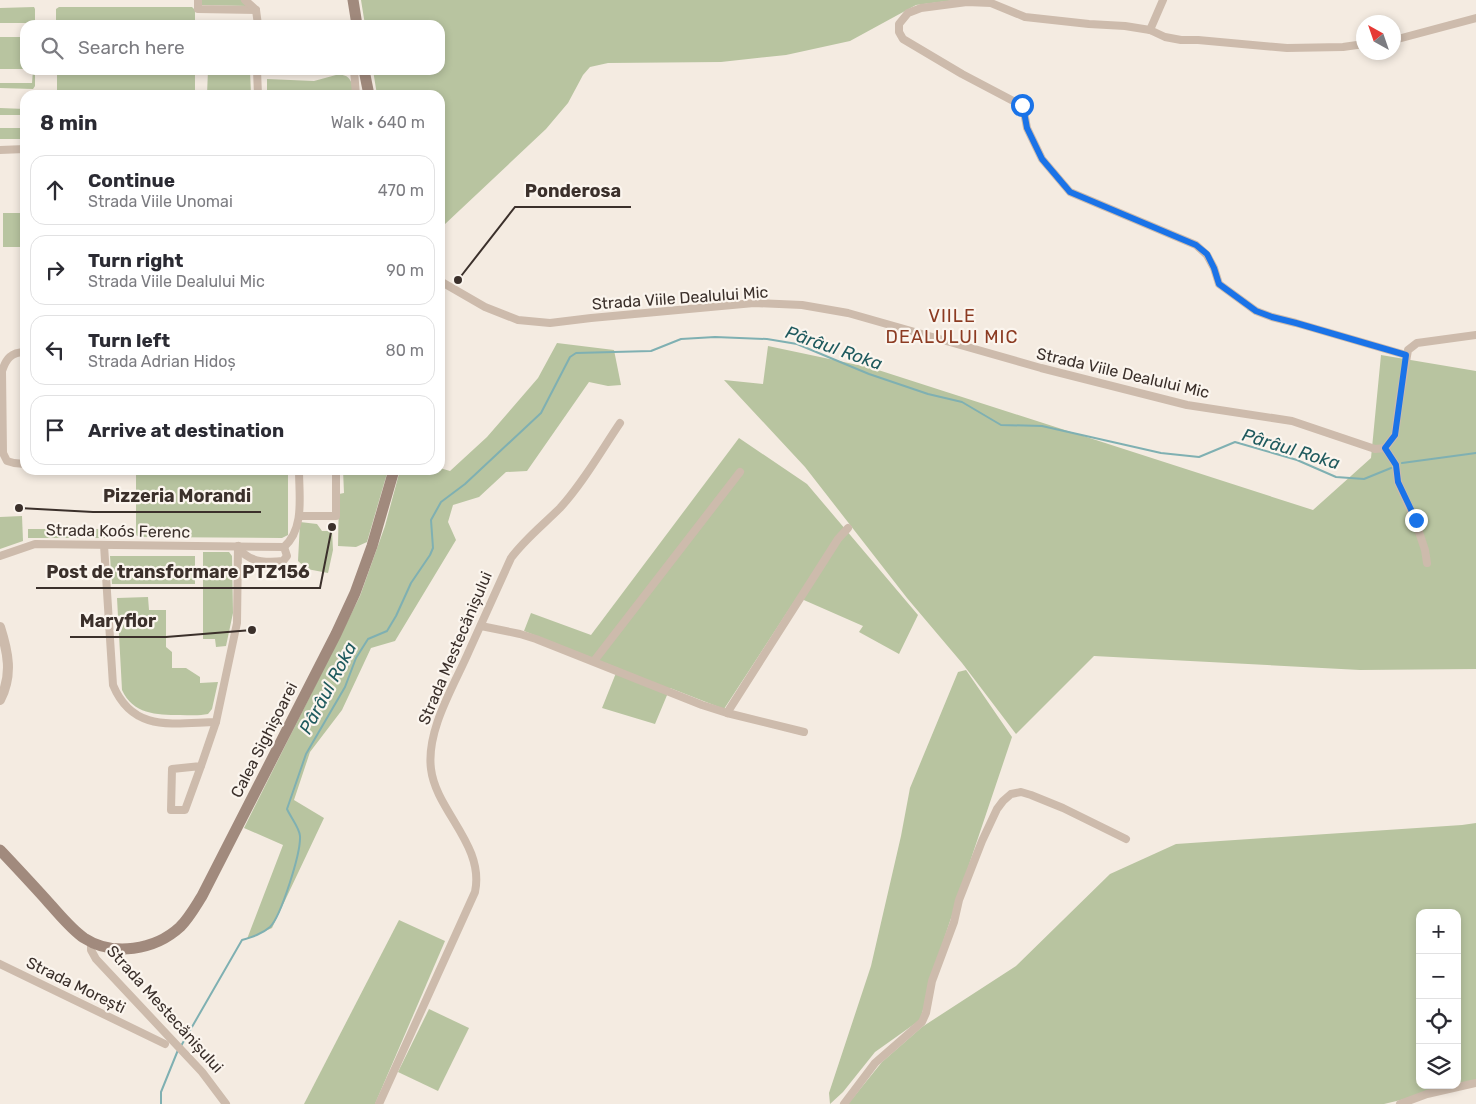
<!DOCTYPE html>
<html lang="en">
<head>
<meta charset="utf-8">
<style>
  :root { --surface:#fff; --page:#f7f7f7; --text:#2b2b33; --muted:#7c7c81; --line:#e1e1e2 }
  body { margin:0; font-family:Rubik,sans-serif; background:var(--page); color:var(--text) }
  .controls { position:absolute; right:15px; bottom:15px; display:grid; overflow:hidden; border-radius:10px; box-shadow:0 2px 8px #0003 }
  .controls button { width:45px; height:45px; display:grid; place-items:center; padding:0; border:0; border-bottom:1px solid var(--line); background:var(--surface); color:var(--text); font:25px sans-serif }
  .compass { position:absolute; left:1356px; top:15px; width:45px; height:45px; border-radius:50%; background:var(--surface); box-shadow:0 2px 8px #0003; rotate:320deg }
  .stop { position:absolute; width:15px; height:15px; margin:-11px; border:4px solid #1a73e8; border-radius:50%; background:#fff }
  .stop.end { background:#1a73e8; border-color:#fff; box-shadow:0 1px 5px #0008 }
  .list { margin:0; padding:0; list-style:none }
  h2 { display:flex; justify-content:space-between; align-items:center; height:65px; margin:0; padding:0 20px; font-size:21px }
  h2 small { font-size:16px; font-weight:400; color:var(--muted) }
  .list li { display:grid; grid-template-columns:32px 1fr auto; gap:15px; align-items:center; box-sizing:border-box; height:70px; margin:0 10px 10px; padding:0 10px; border:1px solid var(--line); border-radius:15px }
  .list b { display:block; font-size:19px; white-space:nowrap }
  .list p { margin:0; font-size:16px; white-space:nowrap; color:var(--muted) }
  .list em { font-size:16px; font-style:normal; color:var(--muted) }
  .icon { flex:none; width:28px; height:28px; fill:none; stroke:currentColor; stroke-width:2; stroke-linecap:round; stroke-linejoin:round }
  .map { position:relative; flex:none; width:1476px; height:1104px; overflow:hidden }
  .search { position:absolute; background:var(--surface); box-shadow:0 2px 8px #0003; left:20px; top:20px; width:425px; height:55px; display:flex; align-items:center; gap:12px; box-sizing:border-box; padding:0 18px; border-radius:15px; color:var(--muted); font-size:19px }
  .panel { position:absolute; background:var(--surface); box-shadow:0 2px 8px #0003; left:20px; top:90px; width:425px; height:385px; border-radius:15px }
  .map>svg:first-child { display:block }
  .green { fill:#b8c4a0; fill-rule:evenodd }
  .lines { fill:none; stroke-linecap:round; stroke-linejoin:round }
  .stream { stroke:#7fb0b2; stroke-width:2 }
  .minor { stroke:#cdbbac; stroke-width:8 }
  .tertiary { stroke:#cdbbac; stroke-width:10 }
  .secondary { stroke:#a18a7d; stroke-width:11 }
  .route { stroke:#1a73e8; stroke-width:6 }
  .labels { text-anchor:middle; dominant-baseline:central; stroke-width:4.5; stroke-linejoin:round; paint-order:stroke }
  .street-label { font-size:16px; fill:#3b302b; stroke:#fbf5ee }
  .neighbourhood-label { font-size:18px; letter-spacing:1px; fill:#8c3b22; stroke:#fbf5ee }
  .water-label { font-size:18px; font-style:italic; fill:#1f5a5e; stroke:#fbf5ee }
  .leader { fill:none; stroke:#3b302b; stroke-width:2 }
  .callout-dot { fill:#3b302b; stroke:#fbf5ee; stroke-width:2 }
  .callout-label { font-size:18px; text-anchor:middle; font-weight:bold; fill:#3b302b; stroke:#fbf5ee; stroke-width:4.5; stroke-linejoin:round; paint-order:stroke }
</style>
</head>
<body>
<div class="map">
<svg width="1476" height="1104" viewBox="0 0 1476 1104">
  <rect width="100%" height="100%" fill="#f4ebe1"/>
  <!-- green -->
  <g class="green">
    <polygon points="201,0 241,0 247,6 201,5"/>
    <polygon points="361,0 956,0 916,5 850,41 786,55 721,62 608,63 590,67 583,75 568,103 546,129 444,225 440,213 440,95 377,95 373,70 440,70 440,25 365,25"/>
    <polygon points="34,7 35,9 35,25 33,25 32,23 0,23 0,8"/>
    <polygon points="59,7 192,7 195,10 195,25 56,25 56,9"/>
    <rect x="0" y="37" width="25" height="32"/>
    <polygon points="33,70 35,70 35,86 33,89 0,88 0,83 32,83"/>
    <rect x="57" y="70" width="138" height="25"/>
    <polygon points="208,70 250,70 251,95 207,95"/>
    <path d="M336,75C351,73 352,83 355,95H267V79L314,81Z"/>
    <polygon points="0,108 25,109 25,115 0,115"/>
    <rect x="0" y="128" width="25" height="11"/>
    <polygon points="3,213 21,213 22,247 3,247"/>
    <polygon points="557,343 614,350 621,385 608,386 589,382 527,471 506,472 479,497 453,505 448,522 456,540 395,641 371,648 342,710 310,752 294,800 324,818 272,928 247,939 283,845 244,828 360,596 385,526 400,470 440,470 440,468 450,471 487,437 538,378"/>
    <polygon points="768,346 872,368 1313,510 1371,458 1381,355 1476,371 1476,669 1360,670 1094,656 1016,734 962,663 907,598 805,467 724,380 763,384"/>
    <polygon points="739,438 807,484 918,615 899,654 859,632 863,626 797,597 724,709 670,688 655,724 602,708 618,668 524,631 531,613 591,635"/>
    <polygon points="136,470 288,470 288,535 282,538 139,537 136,535"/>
    <polygon points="343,470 388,470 367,542 356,547 338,546 339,494 344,493"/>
    <polygon points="22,516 23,541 0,549 0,517"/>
    <polygon points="300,522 317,524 322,531 332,531 333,550 328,573 307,569 298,561"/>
    <polygon points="28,529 117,529 117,536 114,538 28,538"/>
    <polygon points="203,552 229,552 232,556 233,613 226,646 216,647 215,639 203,639"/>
    <polygon points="110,556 195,556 195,584 112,584"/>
    <path d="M148,597L149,610H166V647L172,652V668H186L200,677V683L218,682L212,709L208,714C199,716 189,715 180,715C156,715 133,714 122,690L117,598Z"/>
    <polygon points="966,670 1012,737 944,939 920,1020 875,1052 843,1092 830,1104 829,1093 871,966 901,836 910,788 958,672"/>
    <path d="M1476,823V1082L1384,1104H848L882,1062L922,1027L1016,966L1110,874L1176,844L1462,825ZM1420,913H1457V1085H1420Z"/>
    <polygon points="399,920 445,941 375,1104 304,1104"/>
    <polygon points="429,1009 469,1028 438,1091 398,1072"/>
  </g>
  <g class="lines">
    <!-- stream -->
    <g class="stream">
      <polyline points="1402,463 1476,453"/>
      <path d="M181,1046L242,940C252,937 262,934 270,927C281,916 301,853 300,836C300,829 290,816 287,809L306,754L345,687L356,658L368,639L387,631L396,616L411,583L430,555L433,548L431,520L441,502L465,484L541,413L570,357L576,353L651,351L681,339L715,337L767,339L797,344L869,374L928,394L962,402L1001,425L1042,426L1161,453L1199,457L1235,442L1297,460L1336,477L1364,479L1391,468"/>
      <polyline points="161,1104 161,1092 178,1050"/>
    </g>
    <!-- minor -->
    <g class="minor">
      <polyline points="198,0 198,9 256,10"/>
      <polyline points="245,0 256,10 258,25"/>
      <polyline points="1150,30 1163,0"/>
      <polyline points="1394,40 1476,18"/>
      <polyline points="1364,44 1343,47 1287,48 1198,40 1181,40 1165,37 1150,30 1125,26 1089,24 1025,17 991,3 967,2 921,8 908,13 899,24 899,32 903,39 962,74 1021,105 1024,112 1027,128 1042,159 1070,192 1196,245 1207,255 1214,268 1219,284 1256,311 1272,317 1296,323 1406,355"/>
      <polyline points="257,70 258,95"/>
      <polyline points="354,70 356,95"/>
      <polyline points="0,150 25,149"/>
      <polyline points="440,281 485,307 518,320 550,323 591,318 754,303 802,305 848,313 1041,368 1187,405 1292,421 1375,449 1385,448 1395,435 1399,403 1408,350 1417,343 1476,335"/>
      <path d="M25,352C11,352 6,359 2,371L3,453L7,461L14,463L25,464"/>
      <polyline points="1385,448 1396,465 1398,482 1415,520 1425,550 1427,563"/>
      <polyline points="299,516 336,516 336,470"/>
      <path d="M104,545L113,685C133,733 173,723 216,722L237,623L238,546"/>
      <path d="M238,546C246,562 267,563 283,561L287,556L284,547"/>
      <path d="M284,547C305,528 299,496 299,470"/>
      <polyline points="0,556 35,544 284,547"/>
      <polyline points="481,626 520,634 536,639 702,705 727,713 804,732"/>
      <polyline points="594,661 740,472"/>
      <polyline points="727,713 838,539 848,528"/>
      <polyline points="201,766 172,769 171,810 185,810 201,766 216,722"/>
      <polyline points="91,942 91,950 96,959 202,1072 226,1104"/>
      <polyline points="0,964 165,1044"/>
      <path d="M379,1104L475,892C485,845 436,811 431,769C426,730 454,686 469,651C483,620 497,589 511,558C525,539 543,525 560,508C583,483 601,451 620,423"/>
      <polyline points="844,1104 875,1063 922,1022 926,1013 932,981 954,922 959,900 982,841 997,809 1003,801 1011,794 1021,792 1031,795 1063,808 1126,839"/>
      <polyline points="1400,1104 1427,1094 1476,1083"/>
    </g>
    <!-- tertiary -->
    <path class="tertiary" d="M0,627C8,652 13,675 0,700"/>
    <!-- secondary -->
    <g class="secondary">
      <polyline points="353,0 357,25"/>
      <polyline points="364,70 369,95"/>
      <path d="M0,850C16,867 33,885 49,903C60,915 71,929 84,938C113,957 155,950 180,927C189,918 195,907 202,896L336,634L355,593L372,546L394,470"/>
    </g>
  </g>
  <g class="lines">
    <!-- route -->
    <polyline class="route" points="1022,105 1024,112 1027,128 1042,159 1070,192 1196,245 1207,254 1214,268 1219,284 1256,311 1272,317 1296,323 1406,355 1395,435 1385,448 1396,465 1398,482 1416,520"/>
  </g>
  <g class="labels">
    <!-- street labels -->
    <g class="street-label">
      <text transform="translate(680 298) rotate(-4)">Strada Viile Dealului Mic</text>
      <text transform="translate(1123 373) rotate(13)">Strada Viile Dealului Mic</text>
      <text transform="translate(118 531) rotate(1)">Strada Koós Ferenc</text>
      <text transform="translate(455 648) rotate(-67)">Strada Mestecănișului</text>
      <text transform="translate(264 740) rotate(-63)">Calea Sighișoarei</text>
      <text transform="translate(76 985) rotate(26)">Strada Morești</text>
      <text transform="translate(165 1009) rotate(48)">Strada Mestecănișului</text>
    </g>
    <!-- neighbourhood labels -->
    <g class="neighbourhood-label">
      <text x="952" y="316">VIILE<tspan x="952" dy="21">DEALULUI MIC</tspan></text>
    </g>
    <!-- water labels -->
    <g class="water-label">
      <text transform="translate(834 348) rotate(19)">Pârâul Roka</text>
      <text transform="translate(1291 449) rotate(17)">Pârâul Roka</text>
      <text transform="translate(328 688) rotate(-62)">Pârâul Roka</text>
    </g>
  </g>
  <!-- callouts -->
  <path class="leader" d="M458 280L515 207H631M19 508L93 512H261M332 527L320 588H36M252 630L166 637H70"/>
  <g class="callout-dot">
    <circle cx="458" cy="280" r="5"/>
    <circle cx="19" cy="508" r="5"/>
    <circle cx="332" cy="527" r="5"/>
    <circle cx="252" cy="630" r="5"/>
  </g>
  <g class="callout-label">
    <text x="573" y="197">Ponderosa</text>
    <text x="177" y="502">Pizzeria Morandi</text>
    <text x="178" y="578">Post de transformare PTZ156</text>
    <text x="118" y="627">Maryflor</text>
  </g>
</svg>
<div class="controls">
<button>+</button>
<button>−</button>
<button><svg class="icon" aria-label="locate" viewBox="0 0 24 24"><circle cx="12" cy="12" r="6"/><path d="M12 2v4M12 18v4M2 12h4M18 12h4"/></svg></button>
<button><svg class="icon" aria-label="layers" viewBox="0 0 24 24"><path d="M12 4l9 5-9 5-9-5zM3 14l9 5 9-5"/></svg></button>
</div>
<svg class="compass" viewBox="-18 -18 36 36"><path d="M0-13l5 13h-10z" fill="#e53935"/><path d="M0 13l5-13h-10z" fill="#7c7c81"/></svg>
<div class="stop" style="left:1022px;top:105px"></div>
<div class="stop end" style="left:1416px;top:520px"></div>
<div class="search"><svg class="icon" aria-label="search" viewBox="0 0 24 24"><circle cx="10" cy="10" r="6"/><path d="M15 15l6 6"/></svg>Search here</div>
<section class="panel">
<h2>8 min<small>Walk · 640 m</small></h2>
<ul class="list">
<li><svg class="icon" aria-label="ahead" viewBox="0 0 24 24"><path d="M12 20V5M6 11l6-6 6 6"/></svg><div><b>Continue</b><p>Strada Viile Unomai</p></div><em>470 m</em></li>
<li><svg class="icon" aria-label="right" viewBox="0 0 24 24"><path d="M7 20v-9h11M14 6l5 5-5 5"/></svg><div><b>Turn right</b><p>Strada Viile Dealului Mic</p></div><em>90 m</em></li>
<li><svg class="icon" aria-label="left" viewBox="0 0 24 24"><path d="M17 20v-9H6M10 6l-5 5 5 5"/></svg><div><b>Turn left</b><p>Strada Adrian Hidoș</p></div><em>80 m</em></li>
<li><svg class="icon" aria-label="arrive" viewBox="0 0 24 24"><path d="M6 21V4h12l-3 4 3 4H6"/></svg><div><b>Arrive at destination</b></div></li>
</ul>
</section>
</div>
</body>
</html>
